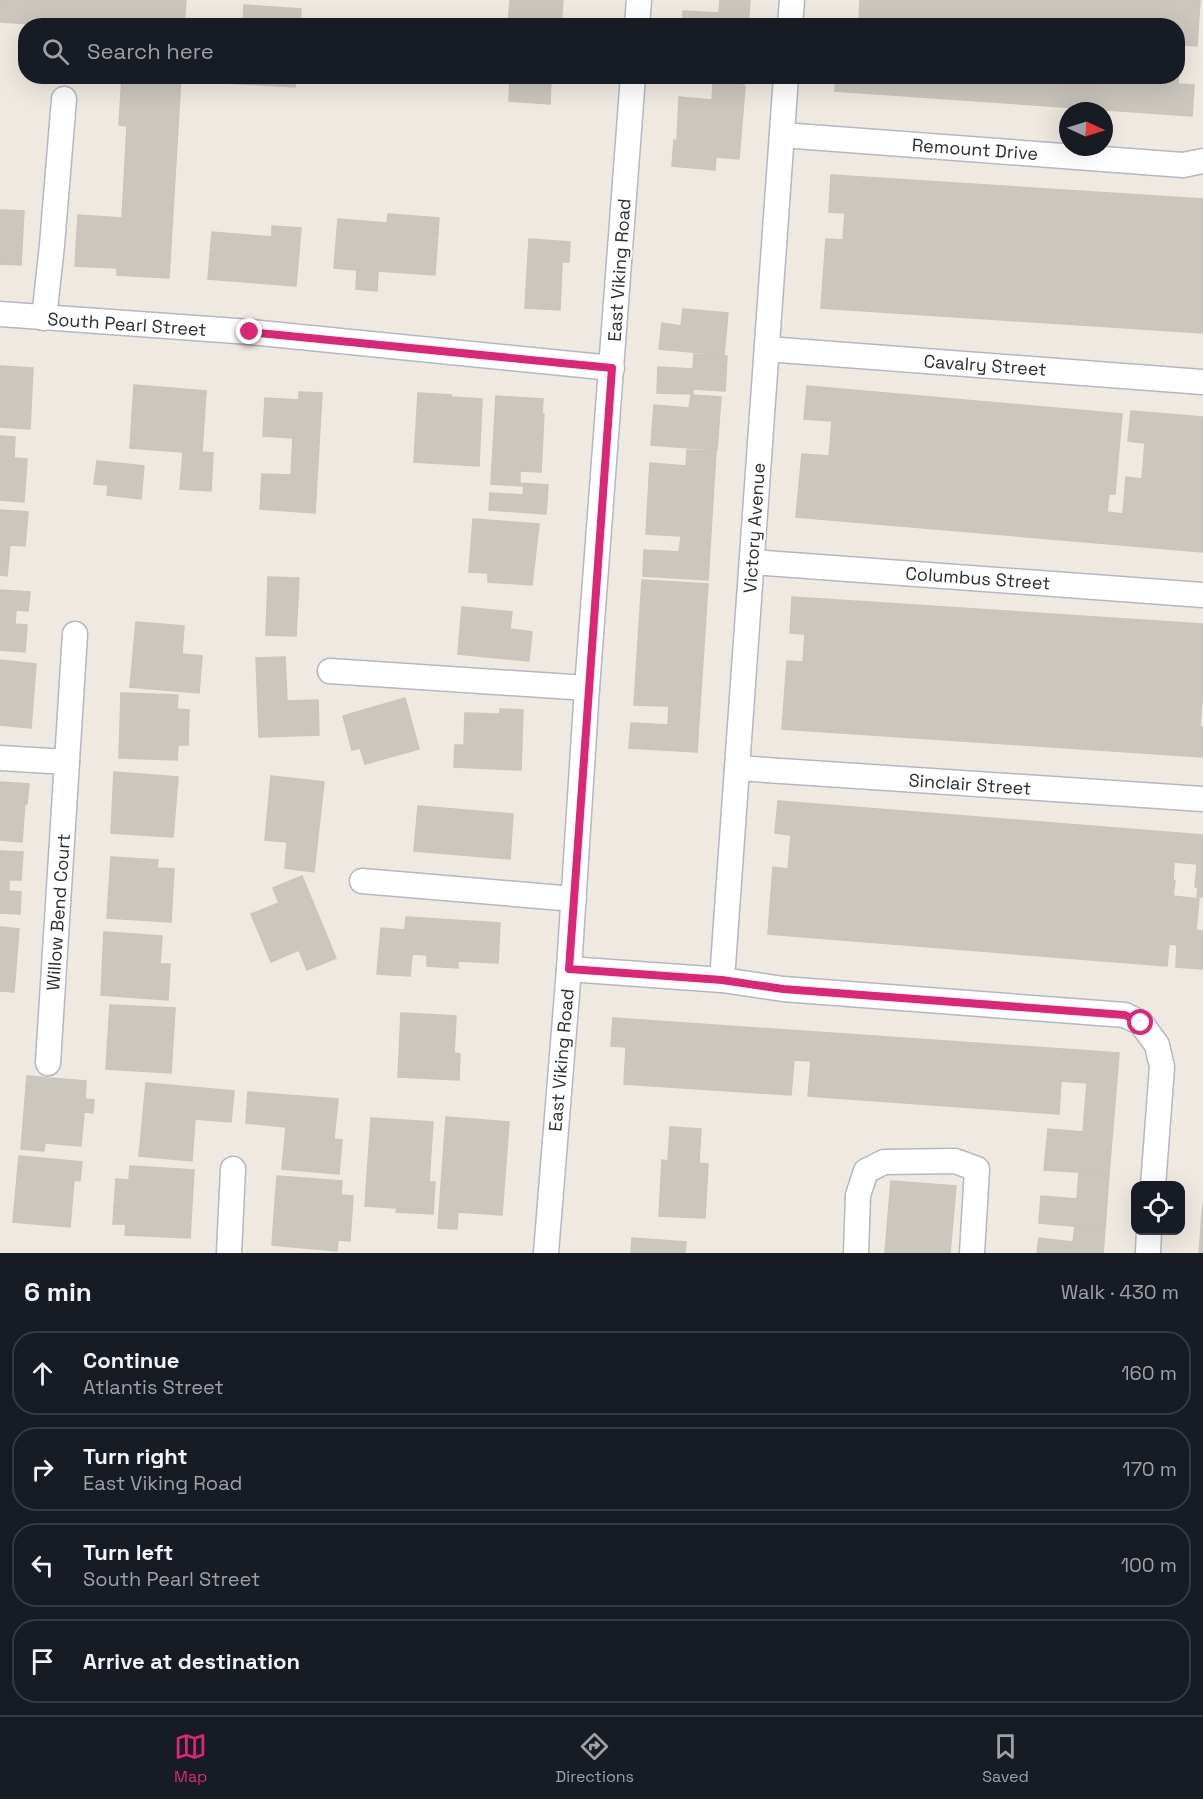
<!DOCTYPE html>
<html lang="en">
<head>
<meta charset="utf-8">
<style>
  :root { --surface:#171b24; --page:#20242c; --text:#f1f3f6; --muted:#9ea1a6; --line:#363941; --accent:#db2777 }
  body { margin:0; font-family:"Space Grotesk",sans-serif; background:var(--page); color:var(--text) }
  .controls { position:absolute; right:18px; bottom:18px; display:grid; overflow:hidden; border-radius:12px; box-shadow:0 6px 24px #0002 }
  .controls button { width:54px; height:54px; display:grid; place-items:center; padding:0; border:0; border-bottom:2px solid var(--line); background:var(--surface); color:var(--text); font:30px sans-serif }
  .compass { position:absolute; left:1059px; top:102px; width:54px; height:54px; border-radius:50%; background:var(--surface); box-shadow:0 6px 24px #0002; rotate:94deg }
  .stop { position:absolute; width:18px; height:18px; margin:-14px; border:4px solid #db2777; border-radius:50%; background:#fff }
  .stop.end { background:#db2777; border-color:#fff; box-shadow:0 2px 6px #0008 }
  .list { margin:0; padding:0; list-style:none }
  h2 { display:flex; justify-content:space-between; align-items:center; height:78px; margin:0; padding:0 24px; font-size:26px }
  h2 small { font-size:20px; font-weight:400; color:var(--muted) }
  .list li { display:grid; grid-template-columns:39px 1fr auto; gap:18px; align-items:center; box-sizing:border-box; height:84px; margin:0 12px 12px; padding:0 12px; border:2px solid var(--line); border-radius:24px }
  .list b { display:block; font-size:22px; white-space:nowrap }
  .list p { margin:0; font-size:20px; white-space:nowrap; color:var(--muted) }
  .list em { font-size:20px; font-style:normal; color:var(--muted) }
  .icon { flex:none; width:33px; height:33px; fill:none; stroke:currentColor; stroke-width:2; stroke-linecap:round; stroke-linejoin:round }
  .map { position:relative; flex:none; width:1203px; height:1253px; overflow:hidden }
  .search { position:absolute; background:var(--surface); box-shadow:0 6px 24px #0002; left:18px; right:18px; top:18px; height:66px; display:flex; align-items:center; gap:15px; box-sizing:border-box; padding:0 21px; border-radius:24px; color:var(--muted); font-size:22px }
  .sheet { height:462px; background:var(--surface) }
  nav { display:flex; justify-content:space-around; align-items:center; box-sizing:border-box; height:84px; border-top:2px solid var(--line); background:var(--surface); font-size:16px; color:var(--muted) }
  nav a { display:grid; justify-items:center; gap:3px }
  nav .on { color:var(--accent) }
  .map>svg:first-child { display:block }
  .building { fill:#cbc7bf; stroke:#cbc5ba; stroke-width:1.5 }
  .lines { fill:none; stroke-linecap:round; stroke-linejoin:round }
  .minor-casing { stroke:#b4b7c1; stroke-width:27 }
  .minor { stroke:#fff; stroke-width:24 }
  .route { stroke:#db2777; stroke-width:8 }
  .labels { text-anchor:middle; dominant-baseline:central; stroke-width:4.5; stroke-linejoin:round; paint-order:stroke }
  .street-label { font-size:18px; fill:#2e2e2e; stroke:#fff }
</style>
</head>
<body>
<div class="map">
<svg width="1203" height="1253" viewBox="0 0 1203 1253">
  <rect width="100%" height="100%" fill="#efe9e1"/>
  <!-- building -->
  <g class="building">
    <polygon points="0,0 186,0 184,26 62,26 0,22"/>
    <polygon points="510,0 563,0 561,26 508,26"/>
    <polygon points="720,0 750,0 748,26 683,26 683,11 719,13"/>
    <polygon points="860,0 1200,0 1197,46 1181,45 1178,84 1194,85 1192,116 835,91 836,76 1178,76 1178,26 839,26 840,22 859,23"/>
    <polygon points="244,5 301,9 300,26 243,26"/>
    <polygon points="122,76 181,76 169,278 117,275 117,268 75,266 78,215 122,218 127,126 119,125"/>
    <polygon points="227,76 296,76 295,87 226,83"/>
    <polygon points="510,76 551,76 550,104 509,101"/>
    <polygon points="679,76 745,76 744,85 679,81"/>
    <polygon points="713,84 745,87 739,159 716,157 715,170 672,166 674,140 677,141 679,97 712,100"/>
    <polygon points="831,175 1203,199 1203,333 821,308 826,239 843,240 845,213 829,212"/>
    <polygon points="0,210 24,211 21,265 0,264"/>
    <polygon points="388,214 439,218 435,275 378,271 377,291 356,289 357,270 334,268 338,219 387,223"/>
    <polygon points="272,226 301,228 296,286 208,279 212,232 272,237"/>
    <polygon points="529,239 570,242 569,262 562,262 560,310 525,308"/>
    <polygon points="683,309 728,313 724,355 659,349 662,323 681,326"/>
    <polygon points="694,354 727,356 725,391 693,389 693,394 657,393 658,367 693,369"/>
    <polygon points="0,366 33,368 30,429 0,427"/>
    <polygon points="134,385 206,391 202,452 213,453 211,491 180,489 183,452 130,448"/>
    <polygon points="807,386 1122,414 1115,494 1109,494 1107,512 1123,514 1126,477 1142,479 1145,443 1128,441 1131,411 1203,417 1203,552 796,517 802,454 829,456 832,421 804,419"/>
    <polygon points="299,392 322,393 315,513 260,509 262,474 291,475 293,438 263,436 265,398 299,400"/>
    <polygon points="418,393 451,395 451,397 482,399 479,466 414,462"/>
    <polygon points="691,395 721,397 717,450 651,445 654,405 689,408"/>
    <polygon points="496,396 543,399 542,414 544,414 541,472 520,471 520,483 548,485 546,514 489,510 490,493 523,495 524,486 491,484"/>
    <polygon points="0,436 15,437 14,458 27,459 24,502 0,500"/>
    <polygon points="687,450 716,451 708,580 643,576 644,550 679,552 681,536 646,534 650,463 686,466"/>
    <polygon points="97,461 144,466 141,499 107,495 108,485 94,484"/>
    <polygon points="0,510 28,512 25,546 10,545 7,576 0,575"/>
    <polygon points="473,519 539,524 532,585 488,582 488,573 469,572"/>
    <polygon points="268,577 299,578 296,636 266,635"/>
    <polygon points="642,580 708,584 697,752 629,748 631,723 668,725 669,706 634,705"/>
    <polygon points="0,590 30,592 28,611 16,610 15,624 27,625 25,652 0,650"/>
    <polygon points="792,597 1203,624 1203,687 1200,727 1203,727 1203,757 782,729 787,661 803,662 805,634 790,633"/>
    <polygon points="462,607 512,612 510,629 532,632 529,661 458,654"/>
    <polygon points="136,622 184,626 182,654 202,656 199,693 130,687"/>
    <polygon points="285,657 287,701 318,700 319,735 259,737 256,658"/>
    <polygon points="0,660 36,664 31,728 0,725"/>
    <polygon points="121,693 178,695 177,709 189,710 188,745 178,745 177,760 119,758"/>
    <polygon points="405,698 419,749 365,764 360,748 352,750 343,716"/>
    <polygon points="500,709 523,710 521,770 454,767 455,745 464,745 465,713 500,714"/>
    <polygon points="114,772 178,777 173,837 111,833"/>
    <polygon points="271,776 324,782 314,872 285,868 287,842 265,840"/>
    <polygon points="0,782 29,784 27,804 25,803 22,842 0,840"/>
    <polygon points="778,801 1203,835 1203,897 1197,897 1198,887 1195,887 1197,864 1174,862 1173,880 1175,881 1173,896 1199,899 1196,930 1203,931 1203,969 1176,967 1177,945 1169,944 1167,966 768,934 773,867 788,869 791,835 775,833"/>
    <polygon points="418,806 513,814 510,859 414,851"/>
    <polygon points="0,851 23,852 21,880 9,880 9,891 21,892 20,914 0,913"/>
    <polygon points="111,857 158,860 157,868 174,869 171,922 107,918"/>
    <polygon points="302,876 336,958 307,970 299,950 271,962 251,914 279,903 273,888"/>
    <polygon points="406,917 500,923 498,963 458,961 458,968 427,966 427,955 412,954 410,976 377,974 381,928 405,930"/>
    <polygon points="0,927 19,929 14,992 0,991"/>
    <polygon points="104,932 162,936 160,964 170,964 168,1000 101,995"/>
    <polygon points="110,1005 175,1008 171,1073 106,1069"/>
    <polygon points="401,1013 456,1016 454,1053 460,1054 459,1080 398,1077"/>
    <polygon points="613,1018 1119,1053 1109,1174 1044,1170 1048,1129 1083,1132 1087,1083 1061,1081 1059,1114 808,1096 811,1061 794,1060 791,1095 624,1084 626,1047 611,1046"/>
    <polygon points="27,1076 86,1081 85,1099 94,1100 93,1113 84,1112 81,1146 45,1143 44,1151 21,1149"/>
    <polygon points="146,1083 234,1091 231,1122 195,1119 192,1161 139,1156"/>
    <polygon points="248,1092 338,1099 334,1139 342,1140 339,1174 282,1169 286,1127 246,1123"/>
    <polygon points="446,1117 509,1122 502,1215 458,1212 457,1229 438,1228"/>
    <polygon points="371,1118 433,1122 429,1182 435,1182 433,1214 396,1212 397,1208 365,1206"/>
    <polygon points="670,1127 701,1129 699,1163 708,1164 705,1218 659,1216 662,1160 668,1161"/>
    <polygon points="19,1156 82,1162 80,1181 74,1180 70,1227 13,1222"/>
    <polygon points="130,1166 194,1170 190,1238 125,1235 126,1224 113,1224 116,1179 129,1180"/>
    <polygon points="1079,1173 1109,1175 1105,1229 1039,1223 1041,1196 1077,1199"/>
    <polygon points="277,1176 342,1181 341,1195 353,1196 350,1241 338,1240 337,1251 272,1245"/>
    <polygon points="891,1181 956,1186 950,1253 885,1253"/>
    <polygon points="1203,1203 1203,1253 1199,1253"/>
    <polygon points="1075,1226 1105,1229 1103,1253 1037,1253 1039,1238 1073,1242"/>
    <polygon points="632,1238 686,1242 685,1253 631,1253"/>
  </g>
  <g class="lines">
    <defs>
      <g id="minor">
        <polyline points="637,26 639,0"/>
        <polyline points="790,26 792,0"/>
        <polyline points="782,135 1183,165 1203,161"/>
        <polyline points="0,314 250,332 612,368"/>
        <polyline points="44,318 52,245 64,99"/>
        <polyline points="767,349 1203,382"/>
        <polyline points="752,562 1203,595"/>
        <polyline points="330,671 587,688"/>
        <polyline points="0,758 67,762"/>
        <polyline points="737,768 1203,799"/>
        <polyline points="362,881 574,899"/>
        <polyline points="569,969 722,980 783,989 1125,1015 1141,1023 1157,1045 1162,1067 1153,1186"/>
        <polyline points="722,980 786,76"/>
        <polyline points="48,1063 75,634"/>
        <polyline points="229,1253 233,1169"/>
        <polyline points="546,1253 569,969 587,688 633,76"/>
        <polyline points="856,1253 858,1195 866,1171 884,1162 955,1161 977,1169 972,1253"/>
        <polyline points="1148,1253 1149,1230"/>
      </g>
    </defs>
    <!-- minor casing -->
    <use href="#minor" class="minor-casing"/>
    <!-- minor -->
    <use href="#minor" class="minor"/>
  </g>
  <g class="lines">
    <!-- route -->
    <polyline class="route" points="250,332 612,368 569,969 722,980 783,989 1125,1015 1141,1023"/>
  </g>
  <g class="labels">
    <!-- street labels -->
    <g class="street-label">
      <text transform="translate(975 149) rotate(4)">Remount Drive</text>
      <text transform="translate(619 270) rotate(-86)">East Viking Road</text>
      <text transform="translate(127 324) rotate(4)">South Pearl Street</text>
      <text transform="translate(985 365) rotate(4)">Cavalry Street</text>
      <text transform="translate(754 528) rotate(-86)">Victory Avenue</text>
      <text transform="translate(978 578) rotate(4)">Columbus Street</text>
      <text transform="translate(970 784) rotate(4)">Sinclair Street</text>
      <text transform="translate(58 912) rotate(-86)">Willow Bend Court</text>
      <text transform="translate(561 1060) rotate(-85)">East Viking Road</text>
    </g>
  </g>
</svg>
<div class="controls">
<button><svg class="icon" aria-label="locate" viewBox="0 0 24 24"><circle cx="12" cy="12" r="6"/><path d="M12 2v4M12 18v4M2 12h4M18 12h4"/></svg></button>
</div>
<svg class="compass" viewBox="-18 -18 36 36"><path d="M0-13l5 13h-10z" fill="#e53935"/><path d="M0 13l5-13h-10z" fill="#9ea1a6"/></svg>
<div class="stop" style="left:1141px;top:1023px"></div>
<div class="stop end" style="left:250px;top:332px"></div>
<div class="search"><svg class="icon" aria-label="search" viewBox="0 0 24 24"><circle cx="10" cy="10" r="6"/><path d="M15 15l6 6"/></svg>Search here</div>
</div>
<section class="sheet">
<h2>6 min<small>Walk · 430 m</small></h2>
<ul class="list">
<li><svg class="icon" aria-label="ahead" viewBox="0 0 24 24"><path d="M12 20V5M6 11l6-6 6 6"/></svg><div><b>Continue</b><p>Atlantis Street</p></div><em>160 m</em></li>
<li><svg class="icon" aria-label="right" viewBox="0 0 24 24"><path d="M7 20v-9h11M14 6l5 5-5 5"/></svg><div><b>Turn right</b><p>East Viking Road</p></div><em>170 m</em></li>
<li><svg class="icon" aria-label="left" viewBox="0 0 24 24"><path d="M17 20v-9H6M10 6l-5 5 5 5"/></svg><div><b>Turn left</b><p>South Pearl Street</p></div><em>100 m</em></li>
<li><svg class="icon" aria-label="arrive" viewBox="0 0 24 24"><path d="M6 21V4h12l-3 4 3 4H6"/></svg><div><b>Arrive at destination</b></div></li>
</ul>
</section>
<nav>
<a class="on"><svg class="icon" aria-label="map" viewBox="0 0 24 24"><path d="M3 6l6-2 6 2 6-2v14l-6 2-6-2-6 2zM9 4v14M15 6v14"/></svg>Map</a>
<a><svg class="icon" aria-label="directions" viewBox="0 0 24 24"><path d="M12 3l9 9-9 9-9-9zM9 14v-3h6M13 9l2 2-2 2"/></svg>Directions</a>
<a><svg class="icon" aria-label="saved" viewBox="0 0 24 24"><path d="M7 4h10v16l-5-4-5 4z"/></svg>Saved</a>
</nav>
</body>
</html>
